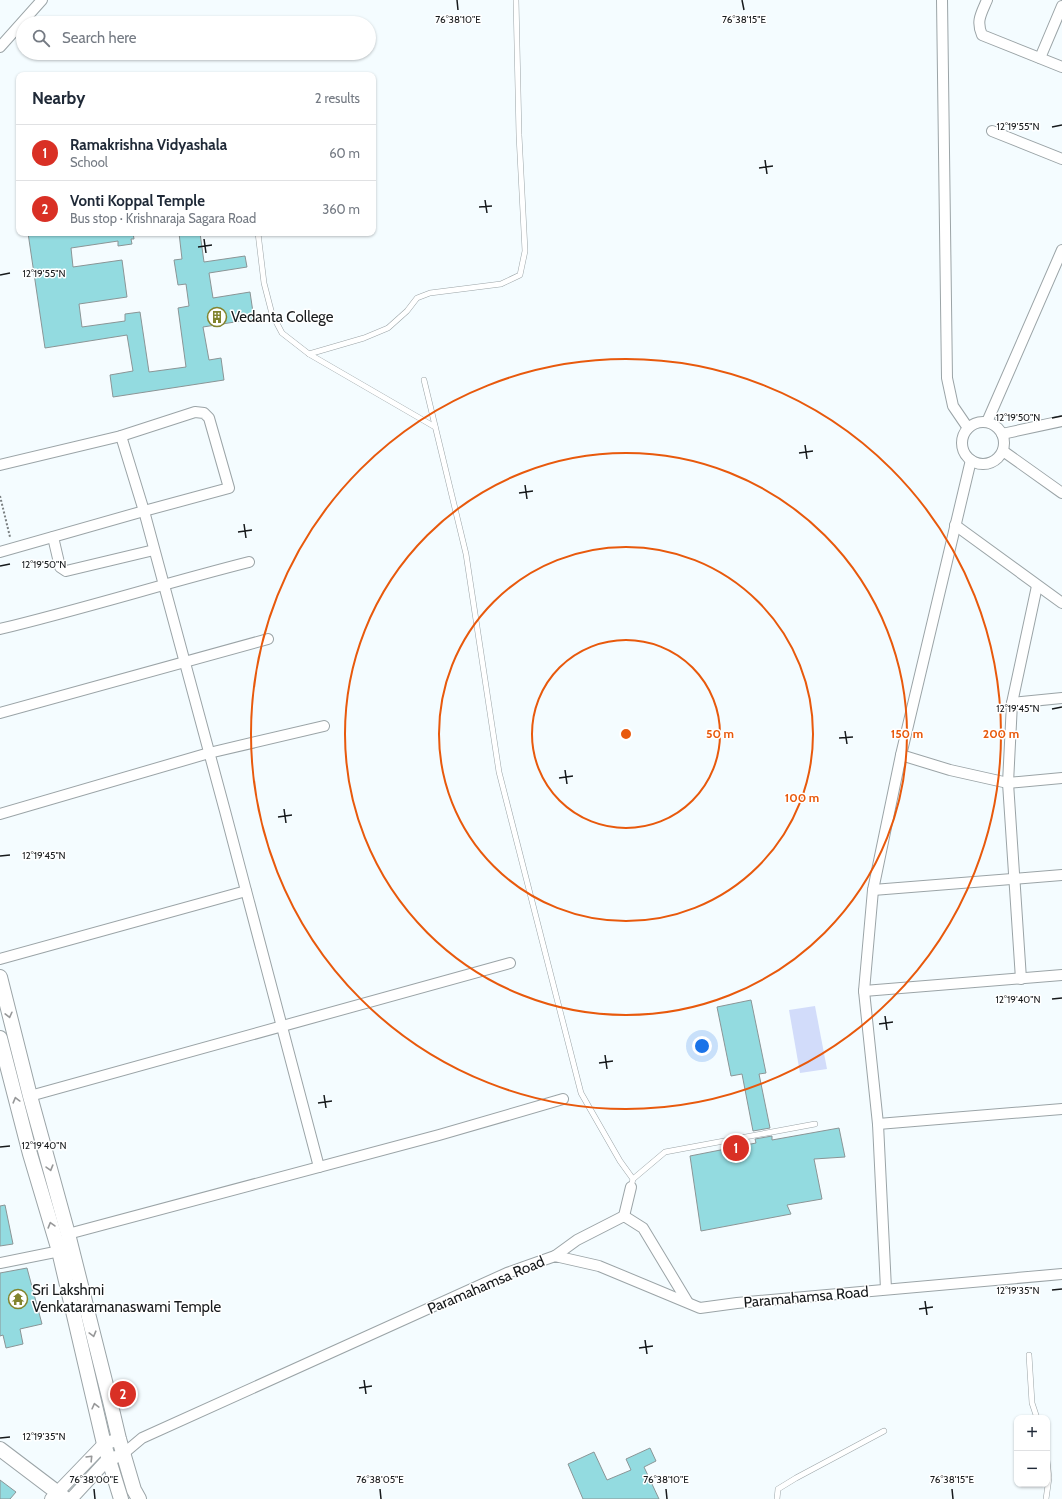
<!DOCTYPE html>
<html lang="en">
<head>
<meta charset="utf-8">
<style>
  :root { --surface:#fff; --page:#f2f2f3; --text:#1f2937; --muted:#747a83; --line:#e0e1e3; --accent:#d93025 }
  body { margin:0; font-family:Cabin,sans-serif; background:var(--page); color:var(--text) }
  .controls { position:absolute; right:12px; bottom:12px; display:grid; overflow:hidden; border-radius:8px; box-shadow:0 1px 3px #0004 }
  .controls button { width:36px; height:36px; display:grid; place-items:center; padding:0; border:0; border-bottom:1px solid var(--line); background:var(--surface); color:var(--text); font:20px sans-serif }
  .you { position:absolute; left:702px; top:1046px; width:14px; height:14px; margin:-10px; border:3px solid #fff; border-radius:50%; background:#1a73e8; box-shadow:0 0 0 6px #1a73e833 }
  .badge { display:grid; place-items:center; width:26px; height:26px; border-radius:50%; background:var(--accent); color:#fff; font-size:13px; font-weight:700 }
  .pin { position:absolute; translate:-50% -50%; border:2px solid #fff; box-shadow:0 1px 4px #0006 }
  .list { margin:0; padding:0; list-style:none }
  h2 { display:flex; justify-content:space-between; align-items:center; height:52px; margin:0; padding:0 16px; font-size:17px }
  h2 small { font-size:13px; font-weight:400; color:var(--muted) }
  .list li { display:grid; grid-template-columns:26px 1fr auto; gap:12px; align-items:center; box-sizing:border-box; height:56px; padding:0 16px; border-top:1px solid var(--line) }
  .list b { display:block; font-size:15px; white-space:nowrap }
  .list p { margin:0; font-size:13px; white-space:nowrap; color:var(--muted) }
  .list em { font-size:13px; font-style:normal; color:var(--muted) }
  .icon { flex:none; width:22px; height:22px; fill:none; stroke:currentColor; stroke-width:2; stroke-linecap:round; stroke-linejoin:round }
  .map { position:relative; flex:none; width:1062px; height:1499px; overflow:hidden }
  .search { position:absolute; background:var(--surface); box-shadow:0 1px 3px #0004; left:16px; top:16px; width:360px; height:44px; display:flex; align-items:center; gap:10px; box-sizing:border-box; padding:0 14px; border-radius:22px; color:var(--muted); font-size:15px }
  .panel { position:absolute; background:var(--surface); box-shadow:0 1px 3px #0004; left:16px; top:72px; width:360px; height:164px; border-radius:8px }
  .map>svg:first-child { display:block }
  .water { fill:#d2dcfa }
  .building { fill:#93dbe0; stroke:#8b9596 }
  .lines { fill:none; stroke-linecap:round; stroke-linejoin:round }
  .service-casing { stroke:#9ba4a7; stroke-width:6 }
  .minor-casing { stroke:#9ba4a7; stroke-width:12 }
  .tertiary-casing { stroke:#9ba4a7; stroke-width:14 }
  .secondary-casing { stroke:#9ba4a7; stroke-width:16 }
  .path { stroke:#7b8082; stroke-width:2; stroke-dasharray:2 2; stroke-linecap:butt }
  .service { stroke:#fff; stroke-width:5 }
  .minor { stroke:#fff; stroke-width:10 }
  .tertiary { stroke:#fff; stroke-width:12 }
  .secondary { stroke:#fff; stroke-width:14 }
  .oneway { stroke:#979899 }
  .ticks { fill:none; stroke:#171a1c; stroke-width:1.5 }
  .ring { fill:none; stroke:#e8590c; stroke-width:2 }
  .labels { text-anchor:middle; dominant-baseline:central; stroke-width:3; stroke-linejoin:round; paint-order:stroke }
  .poi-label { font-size:15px; fill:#171a1c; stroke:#fff; text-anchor:start }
  .street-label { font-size:15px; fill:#171a1c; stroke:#fff }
  .ticks-label { font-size:10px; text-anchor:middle; fill:#171a1c; stroke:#fff; stroke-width:3; stroke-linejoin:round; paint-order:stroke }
  .centre { fill:#e8590c; stroke:#fff; stroke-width:2 }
  .ring-label { font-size:12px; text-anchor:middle; font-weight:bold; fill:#e8590c; stroke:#fff; stroke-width:3; stroke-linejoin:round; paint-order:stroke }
</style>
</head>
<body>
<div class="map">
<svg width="1062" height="1499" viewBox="0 0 1062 1499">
  <rect width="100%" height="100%" fill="#f4fcff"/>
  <!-- water -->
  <polygon class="water" points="815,1006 827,1069 800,1073 789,1010"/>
  <!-- building -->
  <g class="building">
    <polygon points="28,233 133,233 134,239 131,239 132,244 118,246 118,241 71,248 73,267 122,260 127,297 79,304 82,327 125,321 125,314 140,312 149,372 186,367 178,308 189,306 186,284 178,285 174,260 182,259 179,233 200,233 204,262 245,256 247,267 209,273 213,298 250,292 254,319 203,327 209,360 221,358 224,380 113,397 110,375 133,371 127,335 45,348"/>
    <polygon points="751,1000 766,1073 759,1074 770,1128 753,1131 742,1074 731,1076 717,1007"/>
    <polygon points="839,1128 845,1157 814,1159 822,1199 787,1205 791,1214 701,1231 690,1156 756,1143 755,1139 772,1136 772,1140"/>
    <polygon points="5,1205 13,1244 0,1246 0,1206"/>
    <polygon points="27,1268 42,1324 20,1329 23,1344 6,1348 3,1335 0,1336 0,1273"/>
    <polygon points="650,1448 656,1461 644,1467 659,1499 583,1499 568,1464 594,1452 607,1480 631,1470 626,1459"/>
    <polygon points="0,1480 16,1492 10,1499 0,1499"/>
  </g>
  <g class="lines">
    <defs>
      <g id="service">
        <polyline points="258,233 264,283 272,314 282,333 309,354 435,427"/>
        <polyline points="309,354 364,338 388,328 407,311 417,298 430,293 501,284 520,275 525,251 519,135 516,0"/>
        <polyline points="424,380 466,554 499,772 581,1093 620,1161 633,1179 631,1187"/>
        <polyline points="633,1179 665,1152 815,1124"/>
        <polyline points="1029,1355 1032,1403 1037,1418"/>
        <polyline points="777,1499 778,1489 796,1478 884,1431"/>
        <polyline points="1046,1499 1049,1478 1047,1460"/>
      </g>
      <g id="minor">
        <polyline points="942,0 947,378 953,406 968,428"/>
        <path d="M987,0C981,14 976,21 982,35L1062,67"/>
        <polyline points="0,47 42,0"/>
        <polyline points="1040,58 1062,6"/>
        <polyline points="992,131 1062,159"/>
        <polyline points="987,422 1062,250"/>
        <circle cx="983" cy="443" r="21"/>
        <polyline points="1002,434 1062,421"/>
        <polyline points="121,436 144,511 225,811 319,1167"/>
        <polyline points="1003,451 1062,493"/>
        <polyline points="0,465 121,436 195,412 204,413 209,418 229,488 144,511 0,552"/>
        <polyline points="955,525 1062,603"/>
        <polyline points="53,537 60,567 66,571 154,550"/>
        <path d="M0,629C83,609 166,583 249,562"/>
        <polyline points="1012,703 1062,698"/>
        <polyline points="0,713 268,639"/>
        <polyline points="901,755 950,770 1008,783 1062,778"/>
        <polyline points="0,814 209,753 324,726"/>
        <polyline points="873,890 1062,875"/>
        <polyline points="0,959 246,891"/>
        <polyline points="1021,979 1008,783 1012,703 1037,586"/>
        <polyline points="864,991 1062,975"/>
        <polyline points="30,1096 510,963"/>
        <polyline points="878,1124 1062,1109"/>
        <polyline points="624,1216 631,1187"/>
        <polyline points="68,1234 439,1135 563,1099"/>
        <polyline points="555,1256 577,1240 624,1216 643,1228 687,1301"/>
        <polyline points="0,1263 65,1250"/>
        <polyline points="886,1289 878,1124 864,991 873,890 901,755 971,460"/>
        <polyline points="123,1454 142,1438 507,1273 555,1256 599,1266 700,1308 737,1303 1062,1274"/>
      </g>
      <g id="tertiary">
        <polyline points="51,1499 104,1444 119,1439"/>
        <polyline points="71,1499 108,1459 116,1457"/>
      </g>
      <g id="secondary">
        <polyline points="0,977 30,1096 68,1234 110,1401 119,1439 134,1490 139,1499"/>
        <polyline points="0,1038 30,1154 59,1251 104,1444 121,1499"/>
        <polyline points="0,1449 66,1499"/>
      </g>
    </defs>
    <!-- service casing -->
    <use href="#service" class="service-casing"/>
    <!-- minor casing -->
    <use href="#minor" class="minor-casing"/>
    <!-- tertiary casing -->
    <use href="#tertiary" class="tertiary-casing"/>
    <!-- secondary casing -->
    <use href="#secondary" class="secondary-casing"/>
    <!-- path -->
    <polyline class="path" points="0,496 10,537"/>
    <!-- service -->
    <use href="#service" class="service"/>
    <!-- minor -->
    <use href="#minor" class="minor"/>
    <!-- tertiary -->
    <use href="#tertiary" class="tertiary"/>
    <!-- secondary -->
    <use href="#secondary" class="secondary"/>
  </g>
  <!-- one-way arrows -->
  <defs><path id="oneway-chevron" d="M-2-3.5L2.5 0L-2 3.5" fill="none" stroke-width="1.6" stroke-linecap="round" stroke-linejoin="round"/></defs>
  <g class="oneway">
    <use href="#oneway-chevron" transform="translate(9 1015) rotate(76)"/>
    <use href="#oneway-chevron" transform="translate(16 1100) rotate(-105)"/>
    <use href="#oneway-chevron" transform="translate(50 1168) rotate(74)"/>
    <use href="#oneway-chevron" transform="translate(51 1225) rotate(-106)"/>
    <use href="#oneway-chevron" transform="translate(93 1334) rotate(75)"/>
    <use href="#oneway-chevron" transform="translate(95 1406) rotate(-104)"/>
    <use href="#oneway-chevron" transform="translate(90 1458) rotate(-46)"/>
  </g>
  <!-- ticks -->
  <path class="ticks" d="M457,0L458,10M742,0L744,10M1052,127L1062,125M765,160L767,174M759,168L773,166M485,200L487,213M479,207L492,206M204,239L206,253M198,247L212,245M0,275L10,273M1052,418L1062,416M805,445L807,459M799,453L813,451M525,485L527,499M519,493L533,491M244,524L246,538M238,532L252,530M0,566L10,564M1052,709L1062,707M845,731L847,744M839,738L853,737M565,770L567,784M559,778L573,776M284,809L286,823M278,817L292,815M0,856L10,855M1052,999L1062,998M885,1016L887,1030M879,1024L893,1022M605,1055L607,1069M599,1063L613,1061M324,1095L326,1108M318,1103L332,1101M0,1147L10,1146M1052,1290L1062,1289M925,1301L927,1315M919,1309L933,1307M645,1340L647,1354M639,1348L653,1346M364,1380L366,1394M359,1388L372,1386M0,1438L10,1437M94,1489L95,1499M380,1489L381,1499M666,1489L667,1499M952,1489L953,1499"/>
  <!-- distance rings -->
  <g class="ring">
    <circle cx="626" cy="734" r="94"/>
    <circle cx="626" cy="734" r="187"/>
    <circle cx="626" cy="734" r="281"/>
    <circle cx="626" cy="734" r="375"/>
  </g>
  <!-- icons -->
  <defs>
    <symbol id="building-ring" viewBox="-11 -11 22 22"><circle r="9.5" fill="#fff" stroke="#82842e" stroke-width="1.5"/><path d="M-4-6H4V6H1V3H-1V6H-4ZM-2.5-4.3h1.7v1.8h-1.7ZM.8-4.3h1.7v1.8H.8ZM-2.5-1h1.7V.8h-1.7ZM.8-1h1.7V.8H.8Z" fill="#82842e"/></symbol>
    <symbol id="temple-ring" viewBox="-11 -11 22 22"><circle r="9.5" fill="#fff" stroke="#82842e" stroke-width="1.5"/><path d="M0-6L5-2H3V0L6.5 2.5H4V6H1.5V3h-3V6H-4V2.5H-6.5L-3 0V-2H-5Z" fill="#82842e"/></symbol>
  </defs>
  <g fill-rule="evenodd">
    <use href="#building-ring" x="206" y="306" width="22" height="22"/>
    <use href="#temple-ring" x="7" y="1288" width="22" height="22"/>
  </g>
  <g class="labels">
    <!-- poi labels -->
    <g class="poi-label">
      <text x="231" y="317">Vedanta College</text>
      <text x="32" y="1290">Sri Lakshmi<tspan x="32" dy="17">Venkataramanaswami Temple</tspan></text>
    </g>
    <!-- street labels -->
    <g class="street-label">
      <text transform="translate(486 1285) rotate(-23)">Paramahamsa Road</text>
      <text transform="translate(806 1297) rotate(-5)">Paramahamsa Road</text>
    </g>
  </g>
  <g class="ticks-label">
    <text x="458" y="23">76°38'10"E</text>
    <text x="744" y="23">76°38'15"E</text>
    <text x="1018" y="130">12°19'55"N</text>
    <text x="44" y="277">12°19'55"N</text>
    <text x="1018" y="421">12°19'50"N</text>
    <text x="44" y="568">12°19'50"N</text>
    <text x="1018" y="712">12°19'45"N</text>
    <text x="44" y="859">12°19'45"N</text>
    <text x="1018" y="1003">12°19'40"N</text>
    <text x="44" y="1149">12°19'40"N</text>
    <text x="1018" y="1294">12°19'35"N</text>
    <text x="44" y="1440">12°19'35"N</text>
    <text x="94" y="1483">76°38'00"E</text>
    <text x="380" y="1483">76°38'05"E</text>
    <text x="666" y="1483">76°38'10"E</text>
    <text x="952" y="1483">76°38'15"E</text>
  </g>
  <circle cx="626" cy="734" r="6" class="centre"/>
  <g class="ring-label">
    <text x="720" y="738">50 m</text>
    <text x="907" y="738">150 m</text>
    <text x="1001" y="738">200 m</text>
    <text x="802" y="802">100 m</text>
  </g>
</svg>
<div class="controls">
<button>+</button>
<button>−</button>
</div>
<div class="you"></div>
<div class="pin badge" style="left:736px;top:1148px">1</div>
<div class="pin badge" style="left:123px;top:1394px">2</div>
<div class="search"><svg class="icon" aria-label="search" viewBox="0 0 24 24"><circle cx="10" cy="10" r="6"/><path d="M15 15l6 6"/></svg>Search here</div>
<section class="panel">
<h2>Nearby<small>2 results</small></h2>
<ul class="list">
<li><span class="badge">1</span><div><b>Ramakrishna Vidyashala</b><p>School</p></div><em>60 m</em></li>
<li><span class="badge">2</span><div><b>Vonti Koppal Temple</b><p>Bus stop · Krishnaraja Sagara Road</p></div><em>360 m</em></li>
</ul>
</section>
</div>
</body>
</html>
